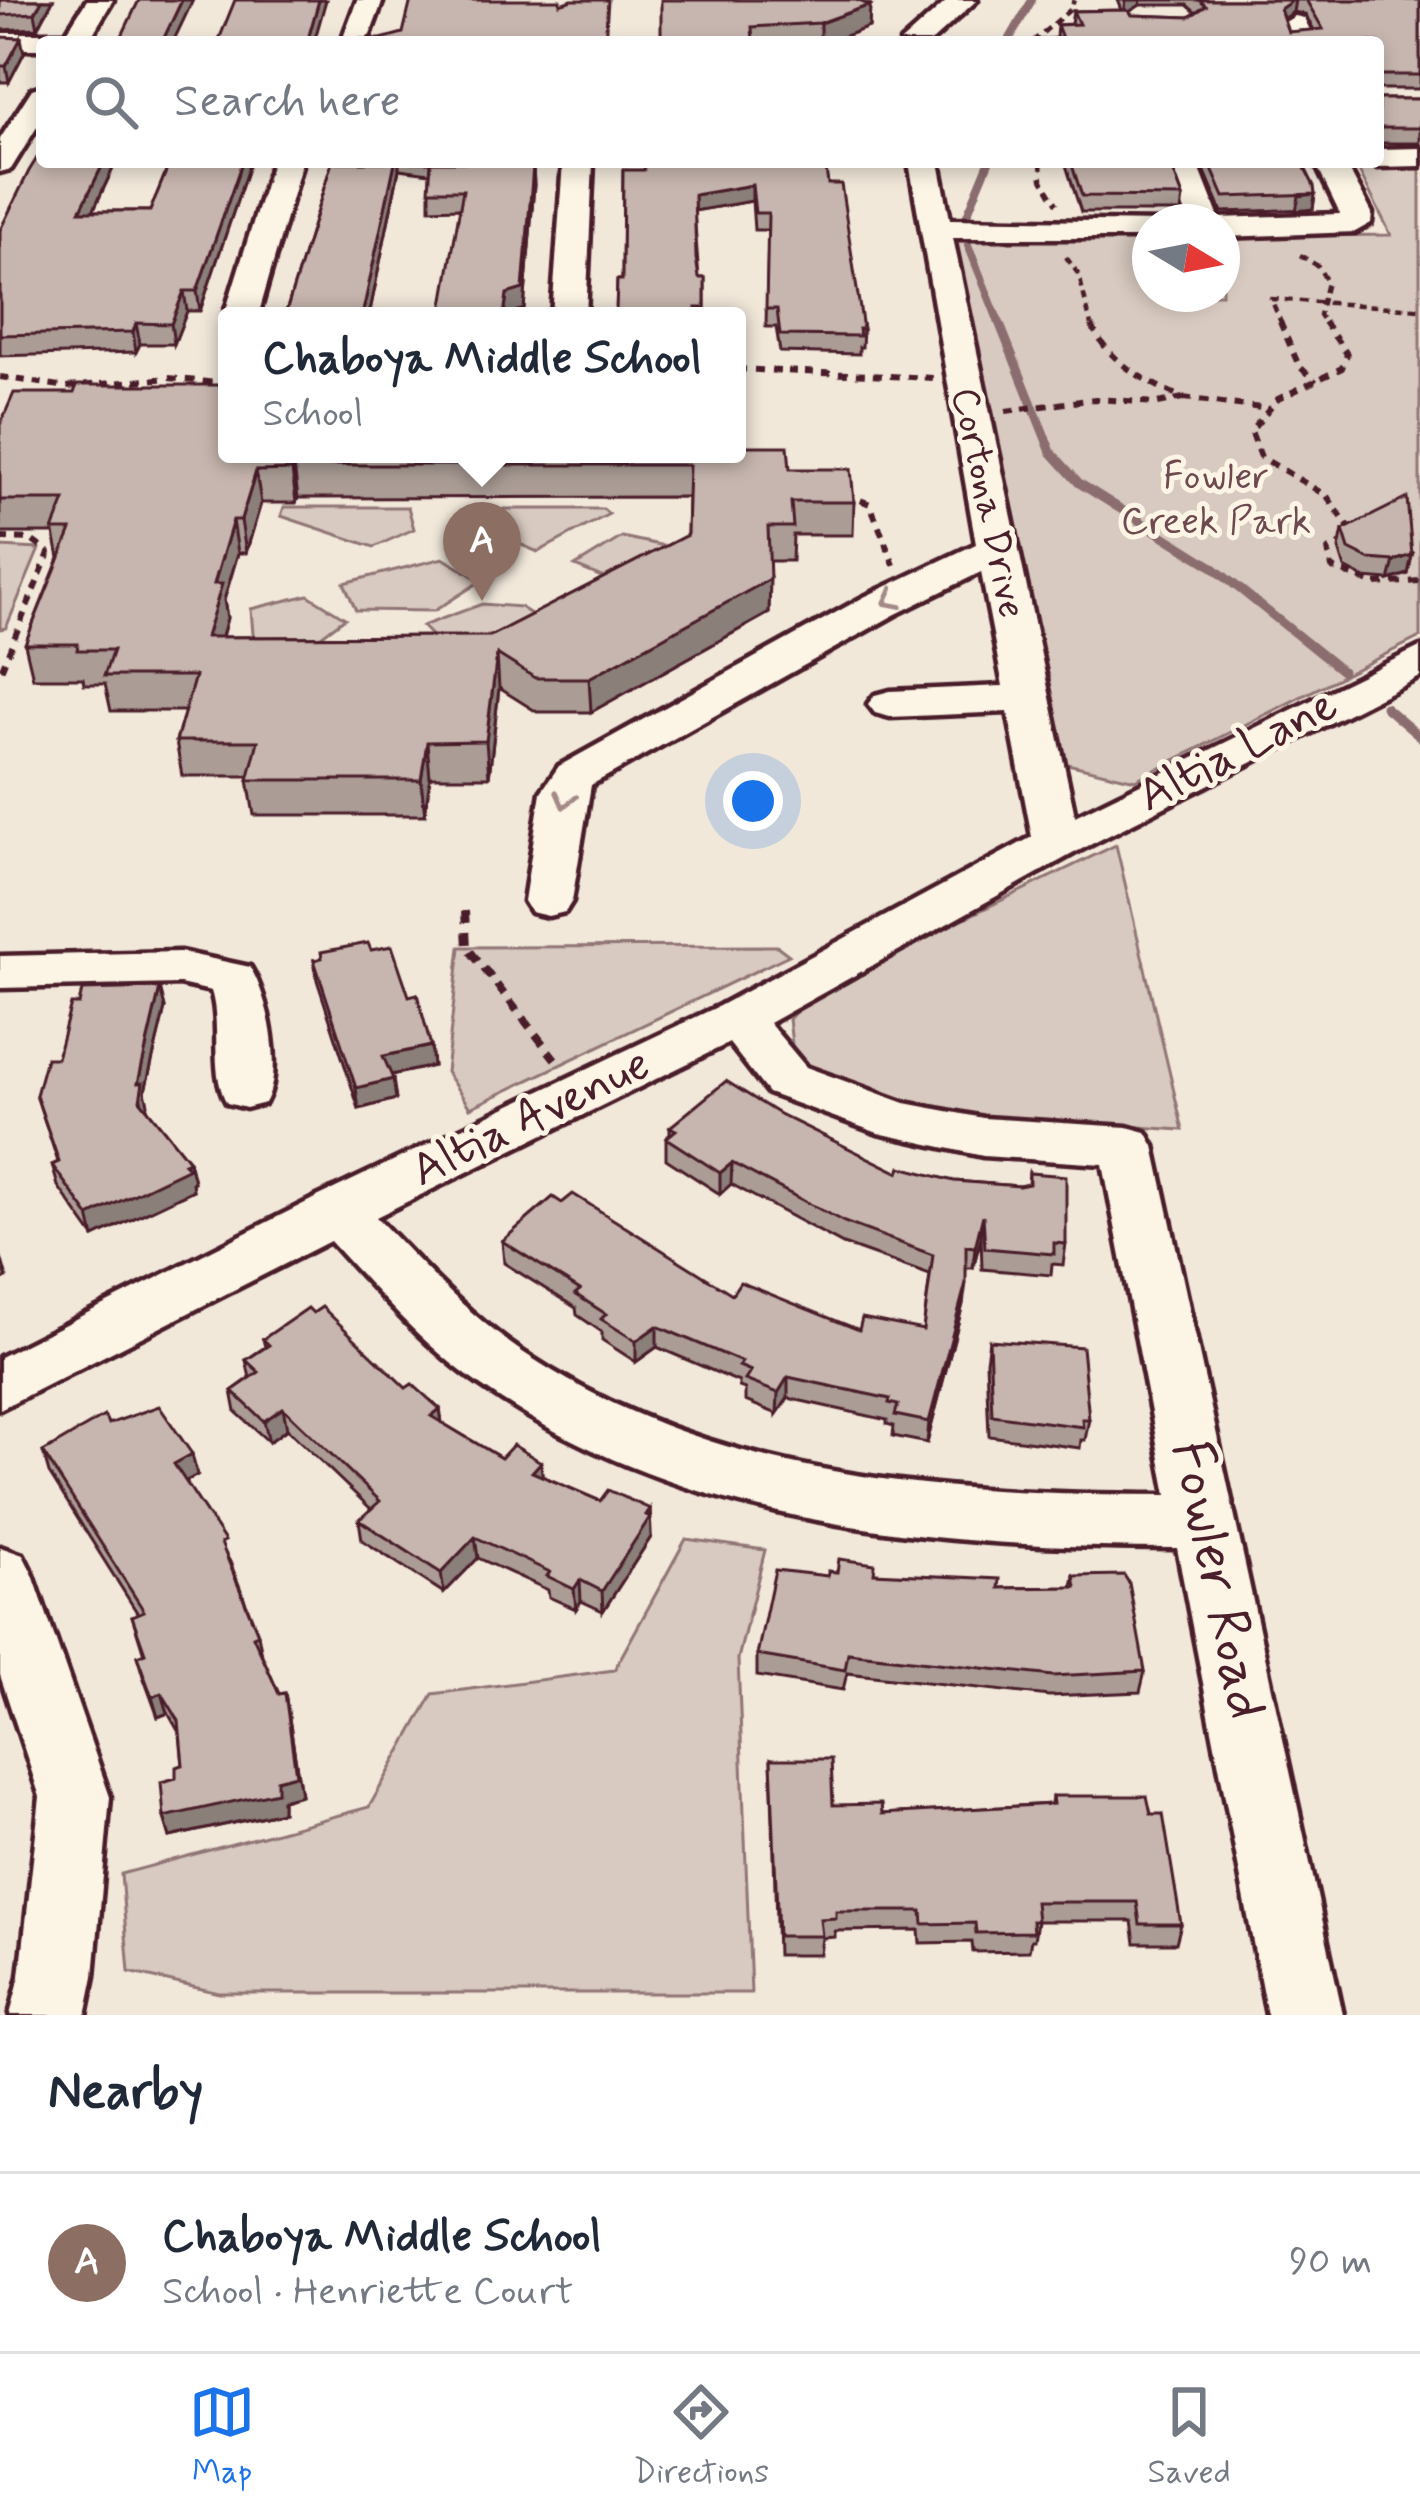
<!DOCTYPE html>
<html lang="en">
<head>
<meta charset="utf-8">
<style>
  :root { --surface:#fff; --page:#f6f6f7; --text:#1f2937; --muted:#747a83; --line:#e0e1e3; --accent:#1a73e8 }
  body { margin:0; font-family:Mynerve,sans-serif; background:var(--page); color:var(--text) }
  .compass { position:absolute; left:1132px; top:204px; width:108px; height:108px; border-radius:50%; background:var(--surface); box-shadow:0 6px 18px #0003; rotate:100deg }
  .you { position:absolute; left:753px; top:801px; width:42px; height:42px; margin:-30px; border:9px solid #fff; border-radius:50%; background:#1a73e8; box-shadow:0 0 0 18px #1a73e833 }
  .badge { display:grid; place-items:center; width:78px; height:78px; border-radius:50%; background:var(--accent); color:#fff; font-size:39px; font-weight:700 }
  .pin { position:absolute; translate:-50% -99px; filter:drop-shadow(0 3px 6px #0008) }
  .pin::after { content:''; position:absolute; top:63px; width:42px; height:36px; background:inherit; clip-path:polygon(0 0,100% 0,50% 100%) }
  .popup { position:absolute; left:218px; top:307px; width:528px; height:156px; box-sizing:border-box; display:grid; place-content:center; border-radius:12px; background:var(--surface); filter:drop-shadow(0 3px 9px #0005); font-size:39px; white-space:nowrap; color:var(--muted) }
  .popup b { font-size:45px; color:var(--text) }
  .popup::after { content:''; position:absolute; left:50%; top:100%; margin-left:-24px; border:24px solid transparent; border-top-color:var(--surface) }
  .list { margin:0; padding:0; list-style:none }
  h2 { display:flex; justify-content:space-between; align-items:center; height:156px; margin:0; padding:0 48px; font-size:51px }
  h2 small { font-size:39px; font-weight:400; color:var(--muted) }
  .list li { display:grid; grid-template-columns:78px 1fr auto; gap:36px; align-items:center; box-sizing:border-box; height:180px; padding:0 48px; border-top:3px solid var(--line) }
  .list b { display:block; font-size:45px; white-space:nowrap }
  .list p { margin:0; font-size:39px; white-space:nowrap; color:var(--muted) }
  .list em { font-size:39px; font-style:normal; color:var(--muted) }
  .icon { flex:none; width:66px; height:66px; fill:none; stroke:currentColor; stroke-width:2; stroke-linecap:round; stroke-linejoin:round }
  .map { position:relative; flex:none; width:1420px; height:2015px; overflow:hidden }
  .search { position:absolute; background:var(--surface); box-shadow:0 6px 18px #0003; left:36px; right:36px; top:36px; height:132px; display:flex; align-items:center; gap:30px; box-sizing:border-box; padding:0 42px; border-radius:12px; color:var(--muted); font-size:45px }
  .sheet { height:336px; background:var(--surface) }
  nav { display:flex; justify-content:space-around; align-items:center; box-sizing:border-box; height:168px; border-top:3px solid var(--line); background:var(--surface); font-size:33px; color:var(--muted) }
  nav a { display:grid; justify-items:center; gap:6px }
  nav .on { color:var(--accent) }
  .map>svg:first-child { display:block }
  .green { fill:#d8cac0; stroke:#917476; stroke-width:3 }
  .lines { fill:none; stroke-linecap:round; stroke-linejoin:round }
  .stream-far1 { stroke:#8b6d6f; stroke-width:8 }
  .stream { stroke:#8b6d6f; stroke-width:9 }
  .minor-casing { stroke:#4a1f2b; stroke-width:9 }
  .path-far2 { stroke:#4a1f2b; stroke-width:4.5; stroke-dasharray:8 6; stroke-linecap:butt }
  .path-far1 { stroke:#4a1f2b; stroke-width:6; stroke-dasharray:9 8; stroke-linecap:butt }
  .path { stroke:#4a1f2b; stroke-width:8; stroke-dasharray:12 9; stroke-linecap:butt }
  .minor { fill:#fcf5e5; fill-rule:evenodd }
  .wall { fill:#ab9d96; stroke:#4a1f2b; stroke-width:3; fill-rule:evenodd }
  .shaded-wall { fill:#8b7f7a; stroke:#4a1f2b; stroke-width:3 }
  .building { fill:#c7b6af; stroke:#4a1f2b; stroke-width:3; fill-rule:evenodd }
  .oneway { stroke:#a38a88 }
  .labels { text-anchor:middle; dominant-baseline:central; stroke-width:10; stroke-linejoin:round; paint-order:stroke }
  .far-park-label { font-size:39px; fill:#6e4a50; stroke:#fcf5e5 }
  .far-street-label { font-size:39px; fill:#4a1f2b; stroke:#fcf5e5 }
  .street-label { font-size:48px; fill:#4a1f2b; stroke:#fcf5e5 }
  .near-street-label { font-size:57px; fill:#4a1f2b; stroke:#fcf5e5 }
</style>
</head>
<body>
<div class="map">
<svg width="1420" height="2015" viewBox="0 0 1420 2015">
  <rect width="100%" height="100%" fill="#f1e8da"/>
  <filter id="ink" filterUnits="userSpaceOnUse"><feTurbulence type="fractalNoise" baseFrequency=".00833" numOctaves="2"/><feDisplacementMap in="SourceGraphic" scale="24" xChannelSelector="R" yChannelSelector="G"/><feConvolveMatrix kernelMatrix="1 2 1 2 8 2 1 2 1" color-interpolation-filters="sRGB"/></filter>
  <g filter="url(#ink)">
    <!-- green -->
    <g class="green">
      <polygon points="1357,167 1420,167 1420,637 1135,780 1063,763 949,241 1150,238 1150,294 1222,294 1222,237 1391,235"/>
      <polygon points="284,507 408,507 414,529 374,547 281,516"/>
      <polygon points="504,509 603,509 609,514 538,552 484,529"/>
      <polygon points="622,537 665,546 621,585 575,566"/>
      <polygon points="0,547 39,549 6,628 0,629"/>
      <polygon points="443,558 481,581 434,611 356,610 344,583"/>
      <polygon points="308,595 345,618 309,645 254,647 251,609"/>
      <polygon points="482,604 520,607 537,618 449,654 422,626"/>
      <polygon points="1116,845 1183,1130 944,1114 825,1082 793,1053 789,1019 818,989"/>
      <polygon points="777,946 789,955 470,1108 446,1072 460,947"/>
      <polygon points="686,1539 765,1550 738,1659 751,1993 219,1993 129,1972 121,1874 369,1807 433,1694 614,1670"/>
    </g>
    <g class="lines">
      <!-- stream-far1 -->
      <g class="stream-far1">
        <polyline points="1008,42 1032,0"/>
        <polyline points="967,215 989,162"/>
        <polyline points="968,245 1000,325"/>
      </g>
      <!-- stream -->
      <g class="stream">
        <polyline points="999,322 1051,452 1079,483 1210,565 1342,671"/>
        <polyline points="1385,707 1420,737"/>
      </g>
      <defs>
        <g id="minor">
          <polygon points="87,0 113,0 88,42 42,42 42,49 0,49 0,33 66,33"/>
          <polygon points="357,0 383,0 370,35 361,42 347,41 344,35"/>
          <polygon points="948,0 977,0 931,42 901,42"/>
          <polygon points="1295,16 1304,18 1316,42 1288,42 1282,24"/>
          <polygon points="42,86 42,119 11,169 0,172 0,139 32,89"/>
          <polygon points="1420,148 1420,166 1378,167 1366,162 1378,162 1378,149"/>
          <polygon points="272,162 302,162 258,316 227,316 227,320 224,316"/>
          <polygon points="563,162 593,162 586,316 552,316"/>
          <path d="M909,162H939L950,219L1162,222H1150V238H953L1075,816L1420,647V677L1074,853L769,1023L806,1067L905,1103L983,1118L1127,1127L1146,1132L1154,1146L1343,2015H1267L1177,1548C938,1547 683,1528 480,1385C424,1346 376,1291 330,1241L0,1409V1357L317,1197L719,1006L1032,837L1008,712L890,717L875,713L868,704L875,695L890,691L1003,686L981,572L894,615L591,785L572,901L565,912L548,916L531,912L524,901L541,792L559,766L864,597L976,544ZM729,1043L768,1093L878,1133L983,1156L1103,1164L1167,1495C945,1494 715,1480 524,1353C469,1316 422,1265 376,1217Z"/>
          <polygon points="1167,162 1197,162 1219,218 1340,214 1315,162 1345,162 1372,213 1371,223 1355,232 1222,237 1222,222 1189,222"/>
          <path d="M180,952L250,967C269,998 284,1071 265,1103L246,1108L227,1103C209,1072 222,1026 211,991L180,984L0,988V956Z"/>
          <polygon points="0,1547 23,1555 33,1575 110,1797 94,1976 86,2015 10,2015 20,1976 40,1797 0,1675"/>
        </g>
      </defs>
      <!-- minor casing -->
      <use href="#minor" class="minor-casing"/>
      <!-- path-far2 -->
      <g class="path-far2">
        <polyline points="1032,42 1071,9 1074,0"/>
        <polyline points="1041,162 1042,179 1057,204"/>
        <polyline points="1300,255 1318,266 1327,282 1319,315 1326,325"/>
        <polyline points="1066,257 1079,275 1091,325"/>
        <polyline points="1282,325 1271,299 1420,309"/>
      </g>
      <!-- path-far1 -->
      <g class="path-far1">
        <polyline points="1280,322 1299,366 1316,382"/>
        <polyline points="1324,322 1347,354 1342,368 1278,399 1251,431 1261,457 1327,496 1353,533"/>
        <polyline points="737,369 933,378"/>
        <polyline points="0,377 67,387 169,378 227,384"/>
        <polyline points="1183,398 1261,408"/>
        <path d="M1006,411L1095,399L1158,403L1183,398C1144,381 1108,362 1090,322"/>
        <polyline points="845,494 870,504 894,565"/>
        <polyline points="0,538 30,539 49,553 0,673"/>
        <polyline points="1346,542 1328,550 1332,568 1375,584 1420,581"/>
        <polyline points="1406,550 1420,559"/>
      </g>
      <!-- path -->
      <polyline class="path" points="465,911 467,947 555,1059"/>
      <!-- minor -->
      <use href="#minor" class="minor"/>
    </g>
    <!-- wall -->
    <g class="wall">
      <polygon points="0,0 53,0 38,28 0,30"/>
      <path d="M1118,0H1420V89H1378V42H1039V40L1056,38L1057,25L1071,24L1073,11L1122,10ZM1140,5H1187L1196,13L1189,17L1132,15L1129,12ZM1293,12L1305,14L1314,30L1288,32L1283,19Z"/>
      <polygon points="870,5 869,27 829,42 661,42"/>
      <polygon points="0,37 24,53 9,82 0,82"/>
      <rect x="1378" y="99" width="42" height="44"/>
      <polygon points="116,162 93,211 150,211 170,162 250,162 200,311 187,311 174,344 140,344 136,352 0,356 0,230"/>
      <polygon points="332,162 528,162 528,167 533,166 534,185 524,309 508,313 459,208 430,209 430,173 399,169 369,316 286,316 286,312"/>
      <polygon points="1065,162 1170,162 1183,197 1181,212 1081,212"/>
      <polygon points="1201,162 1302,162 1315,194 1313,209 1222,212"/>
      <polygon points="623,170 828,184 863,329 862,347 859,347 859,354 780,352 776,327 766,327 768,230 754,230 752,201 694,211 699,278 705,278 705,316 616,316 617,280 622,280"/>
      <path d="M0,425L227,454H737L790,469L854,502L853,535H793L792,561H769V613L591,712H537L499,688L489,777H430L425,815H254L248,780L249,776H182L176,741L185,711H111L105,684H84L83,678H33L25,644L59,558L54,533H0ZM688,497L687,535L490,636L222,637L227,618L224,600L238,553H246L261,503H296L298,498Z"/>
      <polygon points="1343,530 1412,555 1408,574 1389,580 1364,578 1345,568 1339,549"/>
      <polygon points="314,960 409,996 431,1046 433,1066 391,1075 396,1099 359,1109 317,980"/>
      <polygon points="160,988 165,1008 145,1091 147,1109 189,1161 194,1182 192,1183 193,1190 94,1237 58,1186 52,1165 58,1162 36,1095 57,1058 79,1004"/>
      <polygon points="779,1114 899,1173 954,1181 1019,1186 1028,1184 1029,1173 1066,1244 1063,1265 1052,1264 1051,1275 982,1269 981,1237 973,1268 966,1268 963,1304 927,1443 893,1436 894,1426 887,1424 887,1420 788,1398 777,1414 745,1401 745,1389 739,1387 739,1382 657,1347 636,1362 602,1340 602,1332 577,1315 576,1308 504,1263 502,1241 732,1294 859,1330 923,1330 930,1275 843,1244 731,1184 720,1194 666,1159 666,1138 670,1134 670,1127"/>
      <polygon points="263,1339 406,1388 440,1409 442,1423 501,1458 541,1462 542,1476 600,1501 650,1509 651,1537 603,1611 581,1601 576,1609 549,1597 548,1590 478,1558 444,1593 362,1540 359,1520 371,1509 287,1429 269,1442 236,1412 232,1391 250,1378 246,1360 265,1347"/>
      <polygon points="989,1340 1089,1419 1085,1440 1081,1440 1080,1448 989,1436 986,1361"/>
      <polygon points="109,1424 197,1475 185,1482 230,1562 258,1634 262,1655 279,1694 285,1693 301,1795 282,1800 282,1812 170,1837 164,1817 176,1778 183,1765 180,1734 168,1713 158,1717 143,1676 137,1656 144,1654 132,1616 138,1614 49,1473 43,1452"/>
      <polygon points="837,1572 875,1573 999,1588 1072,1587 1074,1576 1145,1671 1140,1692 1049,1696 847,1673 843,1690 757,1676 757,1655 828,1576"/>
      <polygon points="771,1759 833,1805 882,1814 1051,1804 1052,1796 1151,1814 1181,1924 1176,1943 1135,1943 1132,1921 1037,1921 1034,1940 1031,1940 1029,1951 973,1952 972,1942 920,1943 919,1930 835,1931 835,1937 822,1938 820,1955 777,1955"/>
    </g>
    <!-- shaded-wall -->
    <g class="shaded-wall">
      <polygon points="42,0 53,0 38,28 35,13"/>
      <polygon points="182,0 193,0 173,42 162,42"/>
      <polygon points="319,0 326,0 314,42 308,39"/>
      <polygon points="1128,0 1141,0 1140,5 1124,15 1126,1"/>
      <polygon points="1293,0 1295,0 1293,12 1278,22 1280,9"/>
      <polygon points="870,5 869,27 829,42 820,42 820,23"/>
      <polygon points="21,38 24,53 9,82 6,66"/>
      <polygon points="104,162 116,162 84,230 80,211"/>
      <polygon points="242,162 250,162 200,311 197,291"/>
      <polygon points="395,162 399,162 399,169 369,316 362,316"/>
      <polygon points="533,166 534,185 524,309 504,316 507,294"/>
      <polygon points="752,185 752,201 694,211 694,195"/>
      <polygon points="1315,194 1313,209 1296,211 1299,196"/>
      <polygon points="184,291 187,311 174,344 171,324"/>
      <polygon points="136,323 140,344 136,352 133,332"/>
      <polygon points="294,465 298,498 296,503 292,470"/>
      <polygon points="256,471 261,503 246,553 241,520"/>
      <polygon points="233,520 238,553 224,600 227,618 212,671 206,637 214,584"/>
      <polygon points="1412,555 1408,574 1389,580 1394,561"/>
      <polygon points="770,579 769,613 591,712 589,678"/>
      <polygon points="497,654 499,688 489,777 486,741"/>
      <polygon points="427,742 430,777 425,815 421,780"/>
      <polygon points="160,988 165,1008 145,1091 148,1104 145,1121 138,1083"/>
      <polygon points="431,1046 433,1066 386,1076 383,1056"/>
      <polygon points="393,1079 396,1099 359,1109 356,1088"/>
      <polygon points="189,1161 194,1182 192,1183 193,1190 94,1237 89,1216"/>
      <polygon points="732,1163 731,1184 720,1194 720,1173"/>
      <polygon points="983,1215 981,1237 973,1268 975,1247"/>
      <polygon points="1,1257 7,1278 0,1281"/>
      <polygon points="966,1283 963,1304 927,1443 929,1422"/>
      <polygon points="657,1326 657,1347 636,1362 636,1341"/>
      <polygon points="788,1377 788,1398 777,1414 778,1393"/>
      <polygon points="283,1408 287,1429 269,1442 264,1421"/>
      <polygon points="440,1409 443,1430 431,1416"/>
      <polygon points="192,1454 197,1475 179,1485 174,1464"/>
      <polygon points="541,1462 543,1483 532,1472"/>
      <polygon points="650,1509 651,1537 603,1611 602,1591"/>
      <polygon points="475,1537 478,1558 444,1593 441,1573"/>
      <polygon points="580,1580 581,1601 576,1609 574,1589"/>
      <polygon points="162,1693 168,1713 158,1717 152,1697"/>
      <polygon points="285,1693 301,1795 282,1800 282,1812 170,1837 164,1817 277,1780"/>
    </g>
    <!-- building -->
    <g class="building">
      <polygon points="0,0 42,0 35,13 0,15"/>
      <polygon points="139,0 182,0 162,42 119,42"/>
      <polygon points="235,0 319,0 308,39 381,39 403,33 411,0 560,0 560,4 572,0 608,0 605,42 218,42"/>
      <polygon points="661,0 856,0 870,5 820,23 752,27 753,42 661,42"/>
      <polygon points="1199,0 1293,0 1280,9 1288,32 1323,29 1306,0 1420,0 1420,75 1378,75 1378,42 1040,42 1039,40 1062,38 1057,25 1079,24 1073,11 1127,10 1132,15 1189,17 1206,6"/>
      <polygon points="0,37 21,38 6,66 0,66"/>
      <rect x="1378" y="99" width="42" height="29"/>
      <polygon points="42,150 42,162 104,162 80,211 150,211 170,162 242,162 197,291 184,291 171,324 136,323 133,332 0,335 0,230 29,171"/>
      <polygon points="332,162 395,162 362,316 310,316 311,312 286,312"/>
      <polygon points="431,162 526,162 526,167 533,166 523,289 507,294 504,316 441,316 463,190 429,190"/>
      <polygon points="645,162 825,162 828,184 841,184 863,329 859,329 860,336 780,335 777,309 766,309 768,213 755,213 752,185 694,195 696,258 699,278 705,278 705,308 696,308 696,316 641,316 641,313 616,313 617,280 622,280 623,170 644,170"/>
      <polygon points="1071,162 1170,162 1183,197 1082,196"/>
      <polygon points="1209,162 1302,162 1314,186 1315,194 1224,197"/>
      <path d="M77,385H227V454H737V446H788L790,469H851L854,502H791L793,527H768L770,579L589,678H535L497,654L486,741L427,742L421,780H248L258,741H176L195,676H104L113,650H77L78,644H25L71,530H53L65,500H0V425L14,393H74ZM294,465H689L687,535L490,636L206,637L222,584H214L233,520H241L256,471L292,470Z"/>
      <polygon points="1407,498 1412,555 1394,561 1369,559 1349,549 1343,530"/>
      <polygon points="368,943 371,950 392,946 409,996 417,994 431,1046 383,1056 393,1079 356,1088 314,960 322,958 321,952"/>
      <polygon points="160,988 138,1083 143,1083 140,1100 189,1161 184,1163 189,1168 89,1216 52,1165 59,1162 36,1095 46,1058 57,1058 71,1004 79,1004 82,990"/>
      <polygon points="726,1081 779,1114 899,1173 901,1167 954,1181 1019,1186 1029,1184 1029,1173 1066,1176 1066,1244 1054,1243 1054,1254 985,1248 983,1215 975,1247 966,1246 966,1283 929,1422 895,1415 898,1405 889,1403 890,1399 788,1377 778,1393 745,1380 751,1371 739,1366 742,1362 657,1326 636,1341 601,1319 606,1314 575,1294 580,1290 502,1241 553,1197 562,1203 573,1194 732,1294 740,1282 859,1330 862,1318 923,1330 933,1255 844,1222 732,1163 720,1173 666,1138 676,1130 670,1127"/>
      <polygon points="322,1307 406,1388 412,1384 440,1409 431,1416 501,1458 513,1445 541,1462 532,1472 600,1501 608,1490 650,1509 646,1515 650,1517 602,1591 580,1580 574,1589 547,1576 550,1572 475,1537 441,1573 359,1520 380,1501 283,1408 264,1421 232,1391 259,1372 246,1360 269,1345 263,1339 308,1308 313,1313"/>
      <polygon points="989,1340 1082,1347 1089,1419 1082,1419 1083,1427 992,1415"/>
      <polygon points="159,1406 192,1454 174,1464 225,1541 221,1543 258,1634 253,1636 279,1694 285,1693 296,1775 277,1780 277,1792 164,1817 161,1782 176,1778 176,1767 183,1765 179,1721 162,1693 152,1697 137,1656 145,1653 132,1616 144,1611 43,1452 104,1416 109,1424"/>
      <polygon points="839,1559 875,1564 874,1573 1000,1579 999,1588 1076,1587 1074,1576 1124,1575 1129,1583 1145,1671 1053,1676 848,1653 845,1670 757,1655 775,1570 828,1576 828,1571 837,1572"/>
      <polygon points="771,1759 831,1759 833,1805 881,1804 882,1814 1053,1804 1052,1796 1147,1796 1151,1814 1163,1814 1181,1924 1140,1924 1137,1902 1035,1902 1037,1921 1032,1921 1033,1932 976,1933 975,1923 923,1924 922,1911 836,1911 836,1918 820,1919 822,1936 778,1936"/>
    </g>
    <!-- one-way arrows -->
    <defs><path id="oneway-chevron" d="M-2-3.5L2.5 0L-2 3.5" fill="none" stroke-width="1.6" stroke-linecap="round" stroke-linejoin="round" transform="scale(3)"/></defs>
    <g class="oneway">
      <use href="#oneway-chevron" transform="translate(891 600) rotate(153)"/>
      <use href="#oneway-chevron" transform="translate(565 800) rotate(104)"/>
    </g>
  </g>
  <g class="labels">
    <!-- far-park labels -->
    <g class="far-park-label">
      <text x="1216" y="477">Fowler<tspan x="1216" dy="45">Creek Park</tspan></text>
    </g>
    <!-- far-street labels -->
    <g class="far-street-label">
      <text transform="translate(987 503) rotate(78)">Cortona Drive</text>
    </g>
    <!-- street labels -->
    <g class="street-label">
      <text transform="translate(1238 751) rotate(-27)">Altia Lane</text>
      <text transform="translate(531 1118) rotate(-26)">Altia Avenue</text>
    </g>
    <!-- near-street labels -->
    <g class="near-street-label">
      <text transform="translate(1217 1580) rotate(78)">Fowler Road</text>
    </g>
  </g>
</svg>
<svg class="compass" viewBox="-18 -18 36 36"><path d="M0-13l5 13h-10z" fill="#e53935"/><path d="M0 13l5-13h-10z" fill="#747a83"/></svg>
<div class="you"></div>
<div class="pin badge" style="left:482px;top:601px;background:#8d6e63">A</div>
<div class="popup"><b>Chaboya Middle School</b>School</div>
<div class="search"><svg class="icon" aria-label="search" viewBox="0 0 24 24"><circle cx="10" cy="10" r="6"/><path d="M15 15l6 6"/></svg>Search here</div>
</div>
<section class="sheet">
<h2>Nearby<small></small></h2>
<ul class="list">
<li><span class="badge" style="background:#8d6e63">A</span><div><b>Chaboya Middle School</b><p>School · Henriette Court</p></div><em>90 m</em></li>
</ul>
</section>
<nav>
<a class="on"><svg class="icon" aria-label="map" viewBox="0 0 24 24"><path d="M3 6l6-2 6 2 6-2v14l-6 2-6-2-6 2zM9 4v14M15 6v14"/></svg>Map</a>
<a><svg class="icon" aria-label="directions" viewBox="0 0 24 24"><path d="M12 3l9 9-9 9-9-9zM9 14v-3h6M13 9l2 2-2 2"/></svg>Directions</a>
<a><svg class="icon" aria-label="saved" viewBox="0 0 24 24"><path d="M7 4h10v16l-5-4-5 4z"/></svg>Saved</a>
</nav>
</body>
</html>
